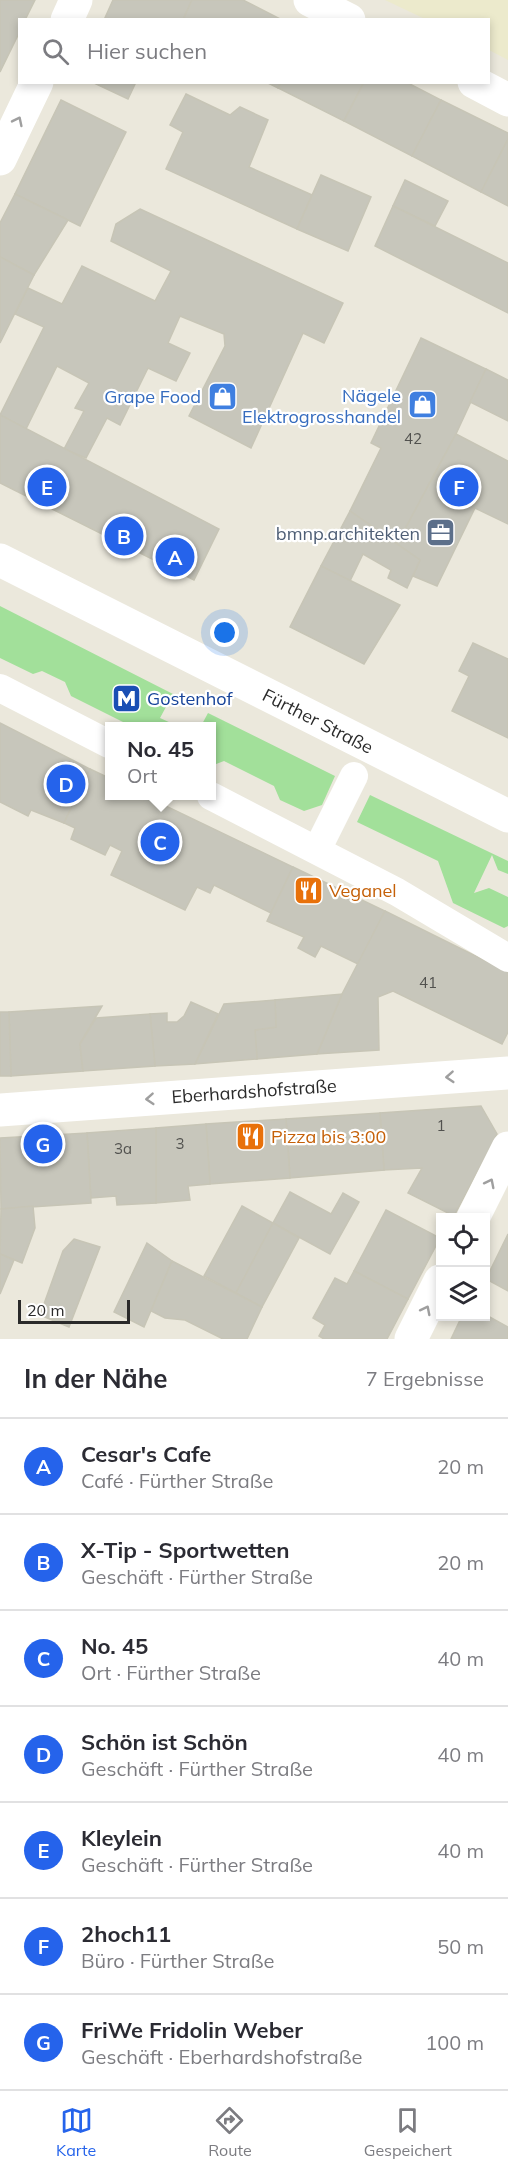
<!DOCTYPE html>
<html lang="de">
<head>
<meta charset="utf-8">
<style>
  :root { --surface:#fff; --page:#f2f2f3; --text:#2b2b33; --muted:#7c7c81; --line:#e1e1e2; --accent:#2563eb }
  body { margin:0; font-family:Mulish,sans-serif; background:var(--page); color:var(--text) }
  .controls { position:absolute; right:18px; bottom:18px; display:grid; overflow:hidden; border-radius:0px; box-shadow:0 3px 9px #0003 }
  .controls button { width:54px; height:54px; display:grid; place-items:center; padding:0; border:0; border-bottom:2px solid var(--line); background:var(--surface); color:var(--text); font:30px sans-serif }
  .scale { position:absolute; left:18px; bottom:15px; width:112px; box-sizing:border-box; padding-left:6px; border:3px solid #2a2a2a; border-top:0; font-size:16px; line-height:21px; white-space:nowrap; color:#2a2a2a; -webkit-text-stroke:4px #fff; paint-order:stroke }
  .you { position:absolute; left:225px; top:633px; width:21px; height:21px; margin:-15px; border:4px solid #fff; border-radius:50%; background:#1a73e8; box-shadow:0 0 0 9px #1a73e833 }
  .badge { display:grid; place-items:center; width:39px; height:39px; border-radius:50%; background:var(--accent); color:#fff; font-size:20px; font-weight:700 }
  .pin { position:absolute; translate:-50% -50%; border:3px solid #fff; box-shadow:0 2px 6px #0006 }
  .popup { position:absolute; left:105px; top:722px; width:111px; height:78px; box-sizing:border-box; display:grid; place-content:center; border-radius:0px; background:var(--surface); filter:drop-shadow(0 2px 4px #0005); font-size:20px; white-space:nowrap; color:var(--muted) }
  .popup b { font-size:22px; color:var(--text) }
  .popup::after { content:''; position:absolute; left:50%; top:100%; margin-left:-12px; border:12px solid transparent; border-top-color:var(--surface) }
  .list { margin:0; padding:0; list-style:none }
  h2 { display:flex; justify-content:space-between; align-items:center; height:78px; margin:0; padding:0 24px; font-size:26px }
  h2 small { font-size:20px; font-weight:400; color:var(--muted) }
  .list li { display:grid; grid-template-columns:39px 1fr auto; gap:18px; align-items:center; box-sizing:border-box; height:96px; padding:0 24px; border-top:2px solid var(--line) }
  .list b { display:block; font-size:22px; white-space:nowrap }
  .list p { margin:0; font-size:20px; white-space:nowrap; color:var(--muted) }
  .list em { font-size:20px; font-style:normal; color:var(--muted) }
  .icon { flex:none; width:33px; height:33px; fill:none; stroke:currentColor; stroke-width:2; stroke-linecap:round; stroke-linejoin:round }
  .map { position:relative; flex:none; width:508px; height:1339px; overflow:hidden }
  .search { position:absolute; background:var(--surface); box-shadow:0 3px 9px #0003; left:18px; right:18px; top:18px; height:66px; display:flex; align-items:center; gap:15px; box-sizing:border-box; padding:0 21px; border-radius:0px; color:var(--muted); font-size:22px }
  .sheet { height:750px; background:var(--surface) }
  nav { display:flex; justify-content:space-around; align-items:center; box-sizing:border-box; height:84px; border-top:2px solid var(--line); background:var(--surface); font-size:16px; color:var(--muted) }
  nav a { display:grid; justify-items:center; gap:3px }
  nav .on { color:var(--accent) }
  .map>svg:first-child { display:block }
  .education { fill:#eceacc }
  .green { fill:#a2e09a }
  .building { fill:#c7c6bb; stroke:#c7c5b6; stroke-width:1.5 }
  .lines { fill:none; stroke-linecap:round; stroke-linejoin:round }
  .pedestrian { stroke:#fff; stroke-width:28 }
  .minor { stroke:#fff; stroke-width:33 }
  .secondary { stroke:#fff; stroke-width:33 }
  .oneway { stroke:#9f9f9f }
  .labels { text-anchor:middle; dominant-baseline:central; stroke-width:4.5; stroke-linejoin:round; paint-order:stroke }
  .number-label { font-size:15px; fill:#51514e }
  .shop-label { font-size:18px; fill:#366cbe; stroke:#fff; text-anchor:end }
  .service-label { font-size:18px; fill:#4e5e75; stroke:#fff; text-anchor:end }
  .transit-label { font-size:18px; fill:#164399; stroke:#fff; text-anchor:start }
  .street-label { font-size:18px; fill:#2a2a2a; stroke:#fff }
  .food-label { font-size:18px; fill:#c56008; stroke:#fff; text-anchor:start }
</style>
</head>
<body>
<div class="map">
<svg width="508" height="1339" viewBox="0 0 508 1339">
  <rect width="100%" height="100%" fill="#ebe8dc"/>
  <!-- education -->
  <polygon class="education" points="385,0 508,0 508,60 489,50 488,20 425,19"/>
  <!-- green -->
  <g class="green">
    <polygon points="0,606 173,694 160,718 171,723 169,726 131,726 71,696 65,682 42,671 33,674 0,658"/>
    <polygon points="208,713 335,776 322,805 304,811 280,800 274,786 224,761 211,766 211,726 201,726"/>
    <polygon points="370,795 508,861 508,874 498,870 492,855 474,893 489,888 508,897 508,926 504,928 453,903 438,861 357,822"/>
  </g>
  <!-- building -->
  <g class="building">
    <polygon points="0,0 35,0 25,20 20,20 20,31 0,72"/>
    <polygon points="113,0 192,0 183,20 104,20"/>
    <polygon points="192,0 243,0 282,20 183,20"/>
    <polygon points="92,82 136,82 128,99"/>
    <polygon points="266,82 281,82 278,88"/>
    <polygon points="281,82 364,82 344,121 278,88"/>
    <polygon points="364,82 406,82 441,100 412,156 344,121"/>
    <polygon points="186,94 230,115 240,107 268,120 249,167 312,195 297,229 166,169 183,132 170,125"/>
    <polygon points="61,100 126,132 80,226 15,194"/>
    <polygon points="441,100 508,133 508,139 481,192 412,156"/>
    <polygon points="508,139 508,206 481,192"/>
    <polygon points="321,175 371,197 348,251 297,229"/>
    <polygon points="405,180 448,201 435,226 393,206"/>
    <polygon points="15,194 68,220 34,275 0,257 0,223"/>
    <polygon points="393,206 508,263 508,313 375,246"/>
    <polygon points="140,209 343,303 324,343 303,333 251,448 189,416 225,346 224,334 180,316 168,343 190,353 176,381 148,368 120,425 107,418 86,458 64,449 84,411 75,408 89,383 57,366 26,429 0,415 44,327 15,314 28,288 62,304 82,266 155,301 171,271 111,241 116,224"/>
    <polygon points="0,257 34,275 0,343"/>
    <polygon points="421,338 486,369 456,434 397,544 350,511 381,448 371,443"/>
    <polygon points="486,369 508,380 508,421 470,402"/>
    <polygon points="0,415 219,529 194,580 0,483"/>
    <polygon points="456,434 508,461 508,524 475,508 437,586 413,576 420,560 397,544"/>
    <polygon points="350,511 420,560 407,588 388,578 391,570 363,554 350,581 321,566"/>
    <polygon points="321,566 400,605 364,664 290,627"/>
    <polygon points="473,643 508,659 508,738 452,711 469,676 459,671"/>
    <polygon points="0,723 90,769 64,823 31,810 28,816 0,802"/>
    <polygon points="90,769 109,778 109,796 145,796 293,867 271,913 214,885 210,893 197,887 185,910 111,875 122,851 110,845 105,855 71,839 75,828 64,823"/>
    <polygon points="293,867 385,911 358,964 321,946 315,957 298,948 304,937 267,921"/>
    <polygon points="385,911 508,972 508,1032 502,1044 393,991 378,997 379,1050 317,1054 342,994"/>
    <polygon points="342,994 317,1054 257,1059 255,1030 276,1027 275,1000"/>
    <polygon points="275,1000 276,1027 255,1030 257,1059 195,1064 224,1004"/>
    <polygon points="191,1002 218,1014 195,1064 155,1066 150,1014 167,1013 167,1022 177,1022 184,1016"/>
    <polygon points="102,1006 80,1044 83,1071 11,1076 9,1012"/>
    <polygon points="0,1012 9,1012 11,1076 0,1076"/>
    <polygon points="150,1014 155,1066 83,1071 80,1044 96,1018"/>
    <polygon points="481,1106 497,1134 454,1216 408,1193 422,1168 384,1170 380,1113"/>
    <polygon points="380,1113 384,1170 290,1178 286,1119"/>
    <polygon points="286,1119 290,1178 210,1184 206,1124"/>
    <polygon points="206,1124 210,1184 188,1186 190,1200 156,1203 156,1128"/>
    <polygon points="156,1128 156,1203 117,1205 116,1196 91,1198 87,1133"/>
    <polygon points="87,1133 91,1203 1,1209 0,1138"/>
    <polygon points="290,1192 331,1214 343,1193 359,1202 330,1254 273,1223"/>
    <polygon points="33,1206 35,1228 22,1263 0,1254 1,1209"/>
    <polygon points="242,1206 273,1223 236,1293 204,1276"/>
    <polygon points="386,1210 440,1238 408,1299 354,1271"/>
    <polygon points="273,1223 299,1238 262,1307 236,1293"/>
    <polygon points="508,1234 508,1291 486,1279"/>
    <polygon points="74,1239 100,1247 69,1327 40,1315 63,1251"/>
    <polygon points="147,1243 172,1261 144,1327 114,1312"/>
    <polygon points="0,1254 14,1260 0,1294"/>
    <polygon points="172,1261 262,1307 247,1339 223,1339 185,1320 165,1318 151,1311"/>
    <polygon points="354,1271 408,1299 387,1339 324,1339 319,1336 325,1325 313,1318 335,1278 347,1284"/>
    <polygon points="486,1315 508,1327 508,1339 451,1339 462,1316"/>
  </g>
  <g class="lines">
    <!-- pedestrian -->
    <g class="pedestrian">
      <polyline points="0,688 109,744"/>
      <polyline points="211,796 397,892 508,958"/>
      <polyline points="317,850 354,776"/>
    </g>
    <!-- minor -->
    <g class="minor">
      <polyline points="310,0 349,20"/>
      <polyline points="67,20 76,0"/>
      <polyline points="474,82 508,100"/>
      <polyline points="0,159 37,82"/>
      <polyline points="0,1110 508,1073"/>
      <polyline points="473,1218 508,1148"/>
      <polyline points="411,1339 440,1281"/>
    </g>
    <!-- secondary -->
    <polyline class="secondary" points="0,560 508,816"/>
  </g>
  <!-- one-way arrows -->
  <defs><path id="oneway-chevron" d="M-2-3.5L2.5 0L-2 3.5" fill="none" stroke-width="1.6" stroke-linecap="round" stroke-linejoin="round" transform="scale(1.5)"/></defs>
  <g class="oneway">
    <use href="#oneway-chevron" transform="translate(18 121) rotate(-64)"/>
    <use href="#oneway-chevron" transform="translate(450 1077) rotate(176)"/>
    <use href="#oneway-chevron" transform="translate(150 1099) rotate(176)"/>
    <use href="#oneway-chevron" transform="translate(490 1183) rotate(-63)"/>
    <use href="#oneway-chevron" transform="translate(426 1310) rotate(-63)"/>
  </g>
  <!-- icons -->
  <defs>
    <symbol id="shop-square" viewBox="-11 -11 22 22"><rect x="-9" y="-9" width="18" height="18" rx="4" fill="#3f7fe0" stroke="#fff"/><path d="M-5-2.5h2.3a2.7 3.5 0 0 1 5.4 0H5L5.5 6h-11ZM-1.5-2.5h3a1.5 2.3 0 0 0-3 0Z" fill="#fff"/></symbol>
    <symbol id="office-square" viewBox="-11 -11 22 22"><rect x="-9" y="-9" width="18" height="18" rx="4" fill="#5c6f8a" stroke="#fff"/><path d="M-6-3h4V-5.5h4V-3h4V5H-6ZM-1-4.5V-3h2v-1.5ZM-6 0V1H6V0Z" fill="#fff"/></symbol>
    <symbol id="metro-square" viewBox="-11 -11 22 22"><rect x="-9" y="-9" width="18" height="18" rx="4" fill="#1a4fb4" stroke="#fff"/><path d="M-5.5 5V-5H-3L0 0L3-5H5.5V5H3V-.5L0 4L-3-.5V5Z" fill="#fff"/></symbol>
    <symbol id="restaurant-square" viewBox="-11 -11 22 22"><rect x="-9" y="-9" width="18" height="18" rx="4" fill="#e8710a" stroke="#fff"/><path d="M-5-6h1v4h1v-4h1v4h1v-4h1v5L-1.5 .5V6h-2V.5L-5-1ZM5-6V6H3V1.5H1.5Q1.5-4 5-6Z" fill="#fff"/></symbol>
  </defs>
  <g fill-rule="evenodd">
    <use href="#shop-square" x="206" y="380" width="33" height="33"/>
    <use href="#shop-square" x="406" y="388" width="33" height="33"/>
    <use href="#office-square" x="424" y="516" width="33" height="33"/>
    <use href="#metro-square" x="110" y="682" width="33" height="33"/>
    <use href="#restaurant-square" x="292" y="874" width="33" height="33"/>
    <use href="#restaurant-square" x="234" y="1120" width="33" height="33"/>
  </g>
  <g class="labels">
    <!-- number labels -->
    <g class="number-label">
      <text x="413" y="438">42</text>
      <text x="428" y="982">41</text>
      <text x="441" y="1125">1</text>
      <text x="180" y="1143">3</text>
      <text x="123" y="1148">3a</text>
    </g>
    <!-- shop labels -->
    <g class="shop-label">
      <text x="401" y="395">Nägele<tspan x="401" dy="21">Elektrogrosshandel</tspan></text>
      <text x="201" y="396">Grape Food</text>
    </g>
    <!-- service labels -->
    <g class="service-label">
      <text x="420" y="533">bmnp.architekten</text>
    </g>
    <!-- transit labels -->
    <g class="transit-label">
      <text x="147" y="698">Gostenhof</text>
    </g>
    <!-- street labels -->
    <g class="street-label">
      <text transform="translate(318 721) rotate(27)">Fürther Straße</text>
      <text transform="translate(254 1091) rotate(-4)">Eberhardshofstraße</text>
    </g>
    <!-- food labels -->
    <g class="food-label">
      <text x="329" y="890">Veganel</text>
      <text x="271" y="1136">Pizza bis 3:00</text>
    </g>
  </g>
</svg>
<div class="controls">
<button><svg class="icon" aria-label="locate" viewBox="0 0 24 24"><circle cx="12" cy="12" r="6"/><path d="M12 2v4M12 18v4M2 12h4M18 12h4"/></svg></button>
<button><svg class="icon" aria-label="layers" viewBox="0 0 24 24"><path d="M12 4l9 5-9 5-9-5zM3 14l9 5 9-5"/></svg></button>
</div>
<div class="scale">20 m</div>
<div class="you"></div>
<div class="pin badge" style="left:175px;top:557px">A</div>
<div class="pin badge" style="left:124px;top:536px">B</div>
<div class="pin badge" style="left:160px;top:842px">C</div>
<div class="popup"><b>No. 45</b>Ort</div>
<div class="pin badge" style="left:66px;top:784px">D</div>
<div class="pin badge" style="left:47px;top:487px">E</div>
<div class="pin badge" style="left:459px;top:487px">F</div>
<div class="pin badge" style="left:43px;top:1144px">G</div>
<div class="search"><svg class="icon" aria-label="search" viewBox="0 0 24 24"><circle cx="10" cy="10" r="6"/><path d="M15 15l6 6"/></svg>Hier suchen</div>
</div>
<section class="sheet">
<h2>In der Nähe<small>7 Ergebnisse</small></h2>
<ul class="list">
<li><span class="badge">A</span><div><b>Cesar's Cafe</b><p>Café · Fürther Straße</p></div><em>20 m</em></li>
<li><span class="badge">B</span><div><b>X-Tip - Sportwetten</b><p>Geschäft · Fürther Straße</p></div><em>20 m</em></li>
<li><span class="badge">C</span><div><b>No. 45</b><p>Ort · Fürther Straße</p></div><em>40 m</em></li>
<li><span class="badge">D</span><div><b>Schön ist Schön</b><p>Geschäft · Fürther Straße</p></div><em>40 m</em></li>
<li><span class="badge">E</span><div><b>Kleylein</b><p>Geschäft · Fürther Straße</p></div><em>40 m</em></li>
<li><span class="badge">F</span><div><b>2hoch11</b><p>Büro · Fürther Straße</p></div><em>50 m</em></li>
<li><span class="badge">G</span><div><b>FriWe Fridolin Weber</b><p>Geschäft · Eberhardshofstraße</p></div><em>100 m</em></li>
</ul>
</section>
<nav>
<a class="on"><svg class="icon" aria-label="map" viewBox="0 0 24 24"><path d="M3 6l6-2 6 2 6-2v14l-6 2-6-2-6 2zM9 4v14M15 6v14"/></svg>Karte</a>
<a><svg class="icon" aria-label="directions" viewBox="0 0 24 24"><path d="M12 3l9 9-9 9-9-9zM9 14v-3h6M13 9l2 2-2 2"/></svg>Route</a>
<a><svg class="icon" aria-label="saved" viewBox="0 0 24 24"><path d="M7 4h10v16l-5-4-5 4z"/></svg>Gespeichert</a>
</nav>
</body>
</html>
